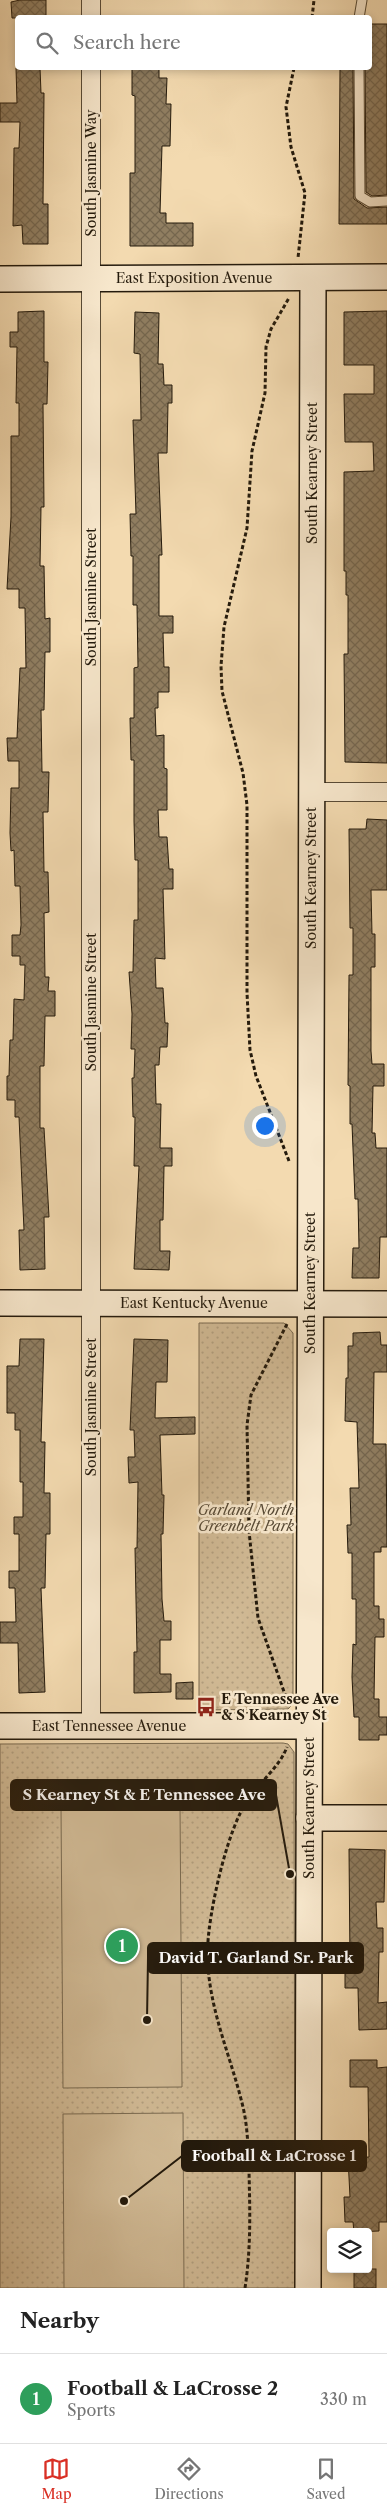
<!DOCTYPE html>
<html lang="en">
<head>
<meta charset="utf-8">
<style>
  :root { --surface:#fff; --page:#f6f6f6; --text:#222; --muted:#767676; --line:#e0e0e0; --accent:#d93025 }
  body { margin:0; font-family:"Libre Caslon Text",serif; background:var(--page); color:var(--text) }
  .controls { position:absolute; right:15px; bottom:15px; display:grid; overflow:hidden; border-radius:5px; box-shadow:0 2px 8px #0003 }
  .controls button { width:45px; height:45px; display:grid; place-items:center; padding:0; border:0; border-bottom:1px solid var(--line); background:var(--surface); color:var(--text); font:25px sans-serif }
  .you { position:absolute; left:264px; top:1125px; width:18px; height:18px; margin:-12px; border:4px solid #fff; border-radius:50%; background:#1a73e8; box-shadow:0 0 0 8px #1a73e833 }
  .badge { display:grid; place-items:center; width:32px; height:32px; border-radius:50%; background:var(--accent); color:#fff; font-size:16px; font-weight:700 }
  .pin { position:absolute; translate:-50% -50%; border:2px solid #fff; box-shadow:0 1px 5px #0006 }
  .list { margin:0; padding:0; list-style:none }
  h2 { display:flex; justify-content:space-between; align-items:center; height:65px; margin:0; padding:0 20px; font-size:21px }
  h2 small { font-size:16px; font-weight:400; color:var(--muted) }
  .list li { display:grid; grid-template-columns:32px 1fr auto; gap:15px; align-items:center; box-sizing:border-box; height:90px; padding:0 20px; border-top:1px solid var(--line) }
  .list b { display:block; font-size:19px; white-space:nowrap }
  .list p { margin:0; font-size:16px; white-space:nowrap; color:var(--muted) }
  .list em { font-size:16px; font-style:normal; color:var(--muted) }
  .icon { flex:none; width:28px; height:28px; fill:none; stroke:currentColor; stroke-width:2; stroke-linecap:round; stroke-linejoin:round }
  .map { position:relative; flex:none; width:387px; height:2288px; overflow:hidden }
  .search { position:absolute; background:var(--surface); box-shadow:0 2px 8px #0003; left:15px; right:15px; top:15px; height:55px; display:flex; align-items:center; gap:12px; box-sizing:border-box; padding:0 18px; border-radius:5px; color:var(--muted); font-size:19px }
  .sheet { height:155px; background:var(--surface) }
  nav { display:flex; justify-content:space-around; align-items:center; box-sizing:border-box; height:70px; border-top:1px solid var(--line); background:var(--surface); font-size:14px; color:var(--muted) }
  nav a { display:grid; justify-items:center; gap:2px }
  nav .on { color:var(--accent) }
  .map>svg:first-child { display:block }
  .park { fill:url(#park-dots); stroke:#7a6a50 }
  .pitch { fill:#d0b994; stroke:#7a6a50 }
  .building { fill:url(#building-cross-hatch); stroke:#241a0c }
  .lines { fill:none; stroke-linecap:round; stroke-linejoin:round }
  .lane-casing { stroke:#584a35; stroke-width:11 }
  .street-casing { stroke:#584a35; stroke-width:20 }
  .secondary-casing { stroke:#241a0c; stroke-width:28 }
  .path { stroke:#241a0c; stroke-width:3; stroke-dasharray:4 2.5; stroke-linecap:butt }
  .lane { stroke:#f7e7cc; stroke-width:9 }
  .street { stroke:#f7e7cc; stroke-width:18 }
  .secondary { stroke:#f7e7cc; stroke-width:25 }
  .labels { text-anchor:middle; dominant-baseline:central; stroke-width:5; stroke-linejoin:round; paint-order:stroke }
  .street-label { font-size:14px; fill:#241a0c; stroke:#f7e7cc }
  .park-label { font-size:14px; font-style:italic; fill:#584a35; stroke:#f7e7cc }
  .poi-label { font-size:14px; font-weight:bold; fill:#241a0c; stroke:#f7e7cc; text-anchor:start }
  .leader { fill:none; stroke:#241a0c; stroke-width:2 }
  .callout-dot { fill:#241a0c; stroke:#f7e7cc; stroke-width:2 }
  .callout { fill:#241a0c; stroke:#241a0c; stroke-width:2 }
  .callout-label { font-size:15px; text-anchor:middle; font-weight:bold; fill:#fff }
</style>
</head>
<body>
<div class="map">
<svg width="387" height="2288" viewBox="0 0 387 2288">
  <defs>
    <pattern id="park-dots" width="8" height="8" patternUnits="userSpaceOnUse" patternTransform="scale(1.25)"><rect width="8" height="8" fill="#d0b994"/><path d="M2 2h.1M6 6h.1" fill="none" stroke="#b29e7e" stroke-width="1.8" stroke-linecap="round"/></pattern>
    <pattern id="building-cross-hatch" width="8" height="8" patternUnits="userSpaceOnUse" patternTransform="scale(1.25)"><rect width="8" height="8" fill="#907e61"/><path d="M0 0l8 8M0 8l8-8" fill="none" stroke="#75664e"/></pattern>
  </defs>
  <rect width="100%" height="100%" fill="#f3dab0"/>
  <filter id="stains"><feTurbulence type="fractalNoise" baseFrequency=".004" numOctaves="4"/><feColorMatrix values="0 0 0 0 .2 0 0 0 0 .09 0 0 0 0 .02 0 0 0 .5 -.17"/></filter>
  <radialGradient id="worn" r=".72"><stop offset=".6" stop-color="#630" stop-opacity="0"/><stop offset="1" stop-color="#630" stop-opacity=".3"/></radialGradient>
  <!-- park -->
  <g class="park">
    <polygon points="199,1323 284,1323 293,1333 293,1704 288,1709 199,1710"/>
    <polygon points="283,1743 288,1744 294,1752 295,2288 0,2288 0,1744"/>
  </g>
  <!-- pitch -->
  <g class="pitch">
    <polygon points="180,1804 182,2087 63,2088 61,1805"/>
    <polygon points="183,2113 184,2288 64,2288 63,2114"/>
  </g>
  <!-- building -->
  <g class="building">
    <polygon points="20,0 46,0 46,18 12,18 11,2"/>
    <polygon points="370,24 387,24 387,195 372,196 366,192 365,68 370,68"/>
    <polygon points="16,68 40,68 41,93 44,93 43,204 48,204 48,244 23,244 22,225 13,226 14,148 19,148 20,122 0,122 0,103 17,103"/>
    <polygon points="132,68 159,68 159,78 167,78 166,104 171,104 170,146 162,146 160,213 166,213 166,223 193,223 193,246 130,246 130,173 135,173 135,96 132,95"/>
    <polygon points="340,68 353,68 354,199 367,208 387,207 387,224 339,224"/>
    <polygon points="44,311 44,362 48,362 47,404 43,404 44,507 41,507 40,566 44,566 45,619 50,618 50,652 45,652 44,710 41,710 42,772 49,772 48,812 43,812 44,872 48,872 49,912 44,913 45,977 49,977 48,991 55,991 55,1016 45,1016 44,1066 40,1066 40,1128 44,1128 49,1217 44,1217 45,1269 20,1270 19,1230 24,1230 19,1117 15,1117 15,1100 7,1100 7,1076 9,1076 10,1040 13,1040 14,999 24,1000 25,965 20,965 20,956 12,956 12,935 20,935 21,925 20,886 15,886 14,850 11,851 10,833 11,788 19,788 19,761 8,761 7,738 17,738 20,668 26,668 25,608 19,608 19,589 7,589 11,517 11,436 19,436 19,403 16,403 17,347 10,347 10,332 18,332 18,312"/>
    <polygon points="387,311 387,763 345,762 344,654 348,654 348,595 346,595 346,571 344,571 344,472 374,471 373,442 345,442 344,394 374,394 374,365 344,365 344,312"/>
    <polygon points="135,312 159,313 158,364 163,364 164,385 172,385 172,403 168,403 167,453 158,453 162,555 159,555 159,616 173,616 173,633 163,633 164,667 169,667 169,692 158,692 158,708 155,708 156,736 164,735 164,768 167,769 167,810 158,810 159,837 167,837 169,869 173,869 173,889 163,889 165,959 155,958 156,988 163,988 165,1023 168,1023 167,1047 160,1047 159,1065 155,1065 156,1104 161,1104 160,1148 172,1148 172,1166 164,1166 163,1220 160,1220 160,1251 170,1251 169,1270 134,1269 139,1166 134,1166 135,1117 133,1117 132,1078 134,1078 135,1049 131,1049 132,1014 129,972 133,972 134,920 138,920 138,860 135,860 134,821 134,760 131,760 130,718 134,718 134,668 138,667 137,605 133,605 133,556 131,556 130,514 136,514 133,420 141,420 140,354 134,353"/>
    <polygon points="367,819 387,820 387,890 371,890 372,934 375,934 375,967 371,967 371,1051 372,1064 384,1064 384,1086 373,1086 372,1133 375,1133 376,1148 387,1148 387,1237 380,1237 379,1278 352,1278 353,1248 359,1248 358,1199 355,1199 352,1124 350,1124 350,1086 348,1085 349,975 353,975 353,928 350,928 349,829 366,829"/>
    <polygon points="380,1332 381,1345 387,1345 387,1372 374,1372 373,1444 386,1444 387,1547 381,1547 381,1552 374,1552 374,1606 379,1606 379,1619 384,1619 384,1637 375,1637 374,1699 379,1699 379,1717 387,1717 387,1735 379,1735 379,1740 359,1740 359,1717 354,1717 352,1677 353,1644 356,1645 356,1599 352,1599 352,1553 348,1553 347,1525 351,1525 350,1488 359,1488 357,1422 345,1421 346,1378 348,1378 348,1346 353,1346 353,1333"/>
    <polygon points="20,1339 44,1339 41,1442 45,1442 44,1493 50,1493 50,1534 46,1534 45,1588 41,1588 45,1692 19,1693 18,1643 0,1643 0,1622 16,1622 15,1588 9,1588 9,1571 19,1571 19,1534 14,1534 14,1517 23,1517 23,1482 20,1482 20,1430 15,1430 15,1413 7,1413 7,1366 19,1366"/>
    <polygon points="134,1339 168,1340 167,1382 156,1382 155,1418 195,1417 195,1434 160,1435 162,1495 164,1495 163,1534 161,1534 162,1599 164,1621 171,1621 171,1640 160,1640 160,1674 171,1674 171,1692 134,1693 134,1652 137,1652 135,1548 137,1548 138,1482 129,1483 128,1457 135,1457 134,1430 130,1430"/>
    <polygon points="193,1682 193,1699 176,1699 176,1683"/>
    <polygon points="349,1849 385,1850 384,1902 376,1902 377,1928 383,1928 383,1952 379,1952 378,2003 387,2002 387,2029 359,2030 358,1988 345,1988 345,1962 350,1962"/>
    <polygon points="350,2060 377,2060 377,2068 387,2067 387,2222 379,2222 379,2231 354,2232 353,2222 345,2222 344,2197 350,2197 348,2158 369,2157 368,2087 350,2087"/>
    <rect x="354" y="2269" width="22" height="19"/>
  </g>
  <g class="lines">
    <defs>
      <g id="lane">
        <polyline points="359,18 362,0"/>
        <polyline points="359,68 360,196 370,202 387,201"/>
      </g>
      <g id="street">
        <polyline points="91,18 91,0"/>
        <polyline points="311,792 387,792"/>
        <polyline points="91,1726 91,68"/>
      </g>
      <g id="secondary">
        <polyline points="0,279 387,277"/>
        <polyline points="0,1303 387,1304"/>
        <polyline points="0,1726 309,1726"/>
        <polyline points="309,1818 387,1818"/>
        <polyline points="308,2288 313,278"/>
      </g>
    </defs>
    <!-- lane casing -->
    <use href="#lane" class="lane-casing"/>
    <!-- street casing -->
    <use href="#street" class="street-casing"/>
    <!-- secondary casing -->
    <use href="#secondary" class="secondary-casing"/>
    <!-- path -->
    <g class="path">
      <polyline points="312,18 314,0"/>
      <polyline points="294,68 286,107 291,147 305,193 298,258"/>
      <polyline points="289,1161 256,1076 250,1050 247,993 247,805 243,773 222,691 221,666 224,627 247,528 252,451 265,393 266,347 271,329 289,298"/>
      <polyline points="287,1324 251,1395 247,1425 249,1531 258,1618 288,1703"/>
      <path d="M245,2288C251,2249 250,2211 249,2171C248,2150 248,2128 243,2107C229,2048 201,1994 209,1931C213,1896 228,1830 247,1801C259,1782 279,1768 287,1747"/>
    </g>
    <!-- lane -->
    <use href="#lane" class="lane"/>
    <!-- street -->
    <use href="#street" class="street"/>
    <!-- secondary -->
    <use href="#secondary" class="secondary"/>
  </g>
  <!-- icons -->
  <defs>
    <symbol id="bus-bare" viewBox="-9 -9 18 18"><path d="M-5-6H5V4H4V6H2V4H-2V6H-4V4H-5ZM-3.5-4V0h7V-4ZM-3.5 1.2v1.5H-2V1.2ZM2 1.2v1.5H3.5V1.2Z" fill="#8f2418" stroke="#f7e7cc" stroke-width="2.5" paint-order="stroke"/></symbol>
  </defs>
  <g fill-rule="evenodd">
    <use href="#bus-bare" x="192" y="1693" width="28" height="28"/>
  </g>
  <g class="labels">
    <!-- street labels -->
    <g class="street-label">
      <text transform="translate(91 173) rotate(-90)">South Jasmine Way</text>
      <text x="194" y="278">East Exposition Avenue</text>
      <text transform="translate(312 473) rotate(-90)">South Kearney Street</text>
      <text transform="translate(91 597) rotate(-90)">South Jasmine Street</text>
      <text transform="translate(311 878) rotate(-90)">South Kearney Street</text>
      <text transform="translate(91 1002) rotate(-90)">South Jasmine Street</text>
      <text transform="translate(310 1283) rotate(-90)">South Kearney Street</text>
      <text x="194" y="1303">East Kentucky Avenue</text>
      <text transform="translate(91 1407) rotate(-90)">South Jasmine Street</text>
      <text x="109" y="1726">East Tennessee Avenue</text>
      <text transform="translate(309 1808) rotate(-90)">South Kearney Street</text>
    </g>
    <!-- park labels -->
    <g class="park-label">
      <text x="246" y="1510">Garland North<tspan x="246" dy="16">Greenbelt Park</tspan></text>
    </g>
    <!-- poi labels -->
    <g class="poi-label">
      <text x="221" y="1699">E Tennessee Ave<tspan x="221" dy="16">&amp; S Kearney St</tspan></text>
    </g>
  </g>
  <!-- callouts -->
  <path class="leader" d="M290 1874L276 1795M147 2020L148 1958M124 2201L182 2156"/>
  <g class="callout-dot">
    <circle cx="290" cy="1874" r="5"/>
    <circle cx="147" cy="2020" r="5"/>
    <circle cx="124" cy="2201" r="5"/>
  </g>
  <g class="callout">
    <rect x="11" y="1780" width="265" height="30" rx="5"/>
    <rect x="148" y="1943" width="215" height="30" rx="5"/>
    <rect x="182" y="2141" width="184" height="30" rx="5"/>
  </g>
  <g class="callout-label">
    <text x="144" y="1800">S Kearney St &amp; E Tennessee Ave</text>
    <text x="256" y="1963">David T. Garland Sr. Park</text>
    <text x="274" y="2161">Football &amp; LaCrosse 1</text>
  </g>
  <rect width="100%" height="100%" filter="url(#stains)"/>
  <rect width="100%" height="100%" fill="url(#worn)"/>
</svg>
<div class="controls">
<button><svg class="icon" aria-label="layers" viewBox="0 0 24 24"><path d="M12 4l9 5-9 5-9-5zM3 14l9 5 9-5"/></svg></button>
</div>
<div class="you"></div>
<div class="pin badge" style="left:122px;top:1946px;background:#2e9e5b">1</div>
<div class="search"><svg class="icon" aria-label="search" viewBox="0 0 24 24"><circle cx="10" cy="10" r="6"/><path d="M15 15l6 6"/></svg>Search here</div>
</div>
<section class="sheet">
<h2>Nearby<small></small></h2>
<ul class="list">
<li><span class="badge" style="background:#2e9e5b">1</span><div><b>Football &amp; LaCrosse 2</b><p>Sports</p></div><em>330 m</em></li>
</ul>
</section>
<nav>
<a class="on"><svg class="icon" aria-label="map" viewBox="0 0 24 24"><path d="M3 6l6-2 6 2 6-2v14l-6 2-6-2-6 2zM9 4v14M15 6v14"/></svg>Map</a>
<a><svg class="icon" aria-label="directions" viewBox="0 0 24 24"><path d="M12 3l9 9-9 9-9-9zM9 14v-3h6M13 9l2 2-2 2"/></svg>Directions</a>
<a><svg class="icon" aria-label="saved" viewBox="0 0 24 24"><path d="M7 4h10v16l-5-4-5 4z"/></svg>Saved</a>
</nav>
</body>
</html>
